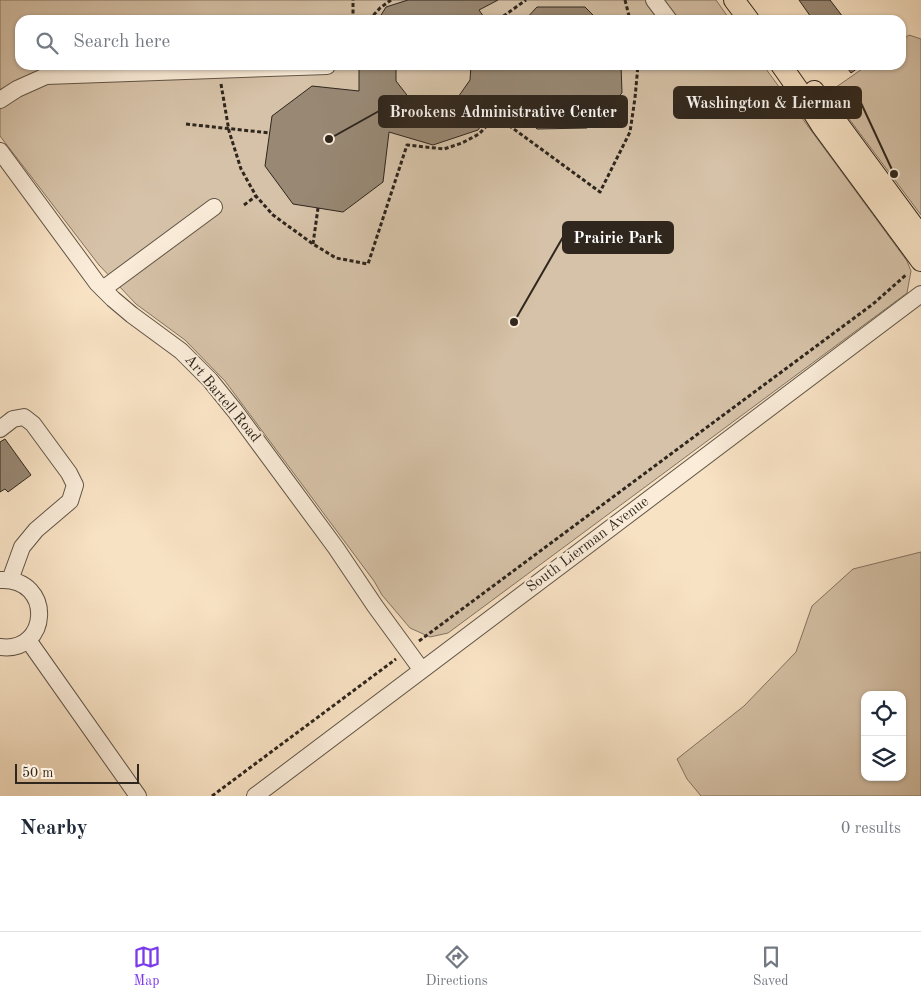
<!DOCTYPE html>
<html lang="en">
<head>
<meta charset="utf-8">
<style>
  :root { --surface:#fff; --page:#f6f6f7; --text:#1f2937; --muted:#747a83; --line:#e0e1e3; --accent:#7c3aed }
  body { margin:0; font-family:"Old Standard TT",serif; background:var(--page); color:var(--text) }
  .controls { position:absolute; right:15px; bottom:15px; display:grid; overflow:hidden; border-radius:10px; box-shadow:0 1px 4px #0004 }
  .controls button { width:45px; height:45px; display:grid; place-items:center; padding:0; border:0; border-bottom:1px solid var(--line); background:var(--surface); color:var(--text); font:25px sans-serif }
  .scale { position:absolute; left:15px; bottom:12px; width:124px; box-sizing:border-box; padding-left:5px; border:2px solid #2f261d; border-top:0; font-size:14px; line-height:18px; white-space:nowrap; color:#2f261d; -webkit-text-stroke:4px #faecd9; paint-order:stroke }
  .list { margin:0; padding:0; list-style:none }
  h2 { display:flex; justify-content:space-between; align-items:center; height:65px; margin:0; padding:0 20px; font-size:21px }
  h2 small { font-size:16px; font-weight:400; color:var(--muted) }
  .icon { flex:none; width:28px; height:28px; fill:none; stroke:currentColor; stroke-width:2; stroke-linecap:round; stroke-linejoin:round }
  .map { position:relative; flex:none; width:921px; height:796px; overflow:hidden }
  .search { position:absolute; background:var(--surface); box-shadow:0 1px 4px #0004; left:15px; right:15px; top:15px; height:55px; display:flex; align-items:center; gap:12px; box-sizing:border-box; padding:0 18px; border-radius:15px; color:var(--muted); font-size:19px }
  .sheet { height:135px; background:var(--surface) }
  nav { display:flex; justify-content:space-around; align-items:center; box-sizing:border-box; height:70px; border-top:1px solid var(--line); background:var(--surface); font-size:14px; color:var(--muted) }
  nav a { display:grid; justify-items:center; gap:2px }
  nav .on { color:var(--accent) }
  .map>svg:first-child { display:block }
  .green { fill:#d6c2a8; stroke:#827462; fill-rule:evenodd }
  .building { fill:#988874; stroke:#2f261d }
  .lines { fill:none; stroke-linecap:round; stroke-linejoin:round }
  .minor-casing { stroke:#615547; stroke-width:18 }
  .major-casing { stroke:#2f261d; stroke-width:22 }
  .path { stroke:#2f261d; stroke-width:3; stroke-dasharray:4 2.5; stroke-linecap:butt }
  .minor { stroke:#faecd9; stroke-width:16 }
  .major { stroke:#f8e2c4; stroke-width:20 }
  .labels { text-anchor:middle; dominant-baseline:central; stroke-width:4; stroke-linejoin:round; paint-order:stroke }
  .street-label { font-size:15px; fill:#2f261d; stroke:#faecd9 }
  .leader { fill:none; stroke:#2f261d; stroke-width:2 }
  .callout-dot { fill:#2f261d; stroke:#faecd9; stroke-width:2 }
  .callout { fill:#2f261d; stroke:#2f261d; stroke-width:2 }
  .callout-label { font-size:16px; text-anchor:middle; font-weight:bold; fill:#fff }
</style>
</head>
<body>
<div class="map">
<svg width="921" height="796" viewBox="0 0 921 796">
  <rect width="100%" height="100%" fill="#f8e2c4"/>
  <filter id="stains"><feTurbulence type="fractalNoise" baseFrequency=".004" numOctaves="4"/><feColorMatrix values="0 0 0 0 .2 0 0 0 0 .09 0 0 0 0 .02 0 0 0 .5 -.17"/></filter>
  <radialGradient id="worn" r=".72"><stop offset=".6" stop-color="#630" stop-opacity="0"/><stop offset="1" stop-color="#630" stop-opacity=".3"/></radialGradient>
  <!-- green -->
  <g class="green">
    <polygon points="0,0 716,0 730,20 20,20 20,65 763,65 907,261 911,271 907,293 448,633 430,637 410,628 382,595 374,581 225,381 185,340 136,304 99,265 0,136"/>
    <polygon points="909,35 921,39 921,215 829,92 868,65 901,65 901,41"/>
    <path d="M921,552V796H701L687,779L677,759L744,706L796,652L812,606L853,569ZM865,695H902V777H865Z"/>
  </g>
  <!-- building -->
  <g class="building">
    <polygon points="408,0 498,0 479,10 486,20 378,20 386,7"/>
    <polygon points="799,0 830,0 843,17 838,20 813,20"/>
    <polygon points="537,7 585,7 598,20 525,20"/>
    <polygon points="359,65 396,65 396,81 410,99 431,107 456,100 470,80 471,65 621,65 622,93 587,128 537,129 504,95 478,130 433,145 389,132 383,182 343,212 293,204 265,166 272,116 312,86 359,91"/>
    <polygon points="845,65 862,65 851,73"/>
    <polygon points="5,439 31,475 8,492 5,489 0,492 0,442"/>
  </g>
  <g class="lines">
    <defs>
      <g id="minor">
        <polyline points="654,0 669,20"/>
        <polyline points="0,100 17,89 46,76 327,66"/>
        <polyline points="0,151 97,283 113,299 132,315 181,351 210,380 235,411 336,548 375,606 421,669"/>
        <polyline points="103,289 214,207"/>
        <polyline points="0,429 13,419 24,417 33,424 69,473 75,485 70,501 36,530 22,547 10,580"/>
        <polyline points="28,640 138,796"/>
        <path d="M0,647C50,654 54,578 1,580"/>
        <path d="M255,796C476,628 700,462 921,294"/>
      </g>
      <g id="major">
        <polyline points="734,0 749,20"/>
        <polyline points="781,65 800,92 821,125 921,261"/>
        <polyline points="814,91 921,236"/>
      </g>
    </defs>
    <!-- minor casing -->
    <use href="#minor" class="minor-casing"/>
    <!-- major casing -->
    <use href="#major" class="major-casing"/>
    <!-- path -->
    <g class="path">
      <polyline points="625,0 630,20"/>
      <polyline points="353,20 353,0"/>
      <polyline points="369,20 380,8 391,0"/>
      <polyline points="498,20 526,0"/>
      <polyline points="621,67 638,66"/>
      <polyline points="221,84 229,131 241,169 256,196 273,215 313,244 336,258 368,264 407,145 444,149 462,143 479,134 496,116 600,192 630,132 635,98 638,65"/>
      <polyline points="186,124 270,133"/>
      <polyline points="244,205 256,196"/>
      <polyline points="313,244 318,208"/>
      <polyline points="419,641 873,304 907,274"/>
      <polyline points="212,796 396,659"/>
    </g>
    <!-- minor -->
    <use href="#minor" class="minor"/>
    <!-- major -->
    <use href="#major" class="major"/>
  </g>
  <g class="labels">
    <!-- street labels -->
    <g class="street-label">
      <text transform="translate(222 399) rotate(50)">Art Bartell Road</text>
      <text transform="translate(588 545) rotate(-37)">South Lierman Avenue</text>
    </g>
  </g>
  <!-- callouts -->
  <path class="leader" d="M894 174L861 103M329 139L379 111M514 322L563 237"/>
  <g class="callout-dot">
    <circle cx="894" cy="174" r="5"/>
    <circle cx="329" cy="139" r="5"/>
    <circle cx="514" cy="322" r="5"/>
  </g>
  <g class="callout">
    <rect x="674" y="87" width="187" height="31" rx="5"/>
    <rect x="379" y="96" width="248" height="31" rx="5"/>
    <rect x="563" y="222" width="110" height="31" rx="5"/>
  </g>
  <g class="callout-label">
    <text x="768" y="108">Washington &amp; Lierman</text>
    <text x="503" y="117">Brookens Administrative Center</text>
    <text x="618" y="243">Prairie Park</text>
  </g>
  <rect width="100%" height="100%" filter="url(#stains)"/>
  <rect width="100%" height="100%" fill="url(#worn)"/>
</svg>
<div class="controls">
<button><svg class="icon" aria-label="locate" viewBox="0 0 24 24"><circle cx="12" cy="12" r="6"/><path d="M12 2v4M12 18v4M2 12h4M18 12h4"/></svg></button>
<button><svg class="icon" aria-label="layers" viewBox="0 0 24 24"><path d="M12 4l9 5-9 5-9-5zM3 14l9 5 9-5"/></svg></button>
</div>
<div class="scale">50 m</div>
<div class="search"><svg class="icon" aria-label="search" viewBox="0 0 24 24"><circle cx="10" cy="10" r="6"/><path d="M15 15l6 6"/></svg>Search here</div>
</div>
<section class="sheet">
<h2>Nearby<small>0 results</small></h2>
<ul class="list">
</ul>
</section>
<nav>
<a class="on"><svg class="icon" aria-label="map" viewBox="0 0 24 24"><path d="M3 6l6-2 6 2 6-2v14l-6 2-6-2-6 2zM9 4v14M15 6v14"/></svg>Map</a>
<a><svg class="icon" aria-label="directions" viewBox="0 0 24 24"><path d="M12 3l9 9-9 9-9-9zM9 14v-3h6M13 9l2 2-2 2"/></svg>Directions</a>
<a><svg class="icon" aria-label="saved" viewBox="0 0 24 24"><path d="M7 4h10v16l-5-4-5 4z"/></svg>Saved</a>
</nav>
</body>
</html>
